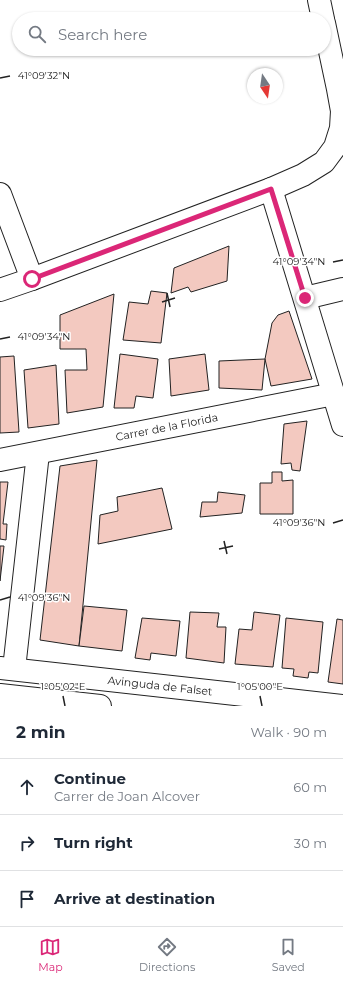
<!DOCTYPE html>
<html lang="en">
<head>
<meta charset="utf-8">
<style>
  :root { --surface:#fff; --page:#f6f6f7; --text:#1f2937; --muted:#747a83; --line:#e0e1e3; --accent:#db2777 }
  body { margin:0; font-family:Montserrat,sans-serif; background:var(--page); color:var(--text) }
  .compass { position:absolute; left:247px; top:68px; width:36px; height:36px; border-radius:50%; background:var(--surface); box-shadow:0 1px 3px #0004; rotate:167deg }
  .stop { position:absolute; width:12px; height:12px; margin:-9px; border:3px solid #db2777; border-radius:50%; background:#fff }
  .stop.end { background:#db2777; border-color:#fff; box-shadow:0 1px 4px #0008 }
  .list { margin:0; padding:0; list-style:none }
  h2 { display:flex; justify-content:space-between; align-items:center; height:52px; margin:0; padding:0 16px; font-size:17px }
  h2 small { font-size:13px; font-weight:400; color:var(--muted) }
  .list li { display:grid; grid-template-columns:26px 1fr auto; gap:12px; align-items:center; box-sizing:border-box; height:56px; padding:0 16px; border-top:1px solid var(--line) }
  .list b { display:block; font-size:15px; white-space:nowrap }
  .list p { margin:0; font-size:13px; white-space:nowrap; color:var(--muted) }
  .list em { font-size:13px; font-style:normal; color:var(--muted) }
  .icon { flex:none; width:22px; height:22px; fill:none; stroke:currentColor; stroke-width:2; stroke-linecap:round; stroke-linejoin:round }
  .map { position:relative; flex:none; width:343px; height:706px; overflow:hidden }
  .search { position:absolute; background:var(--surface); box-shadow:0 1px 3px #0004; left:12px; right:12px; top:12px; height:44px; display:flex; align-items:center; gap:10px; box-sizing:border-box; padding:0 14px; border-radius:22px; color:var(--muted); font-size:15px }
  .sheet { height:220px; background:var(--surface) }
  nav { display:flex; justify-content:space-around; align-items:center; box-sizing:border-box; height:56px; border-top:1px solid var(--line); background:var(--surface); font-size:11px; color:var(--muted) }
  nav a { display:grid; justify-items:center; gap:2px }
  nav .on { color:var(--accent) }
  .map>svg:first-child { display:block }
  .building { fill:#f3c9c0; stroke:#222 }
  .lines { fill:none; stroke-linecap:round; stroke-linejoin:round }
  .street-casing { stroke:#222; stroke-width:24 }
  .primary-casing { stroke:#222; stroke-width:24 }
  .street { stroke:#fff; stroke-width:22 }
  .primary { stroke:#fff; stroke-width:22 }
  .route { stroke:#db2777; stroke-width:5 }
  .ticks { fill:none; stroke:#222; stroke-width:1.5 }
  .labels { text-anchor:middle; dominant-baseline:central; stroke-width:3; stroke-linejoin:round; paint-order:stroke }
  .street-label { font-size:11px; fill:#222; stroke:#fff }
  .ticks-label { font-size:10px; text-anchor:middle; fill:#222; stroke:#fff; stroke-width:3; stroke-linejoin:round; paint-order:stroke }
</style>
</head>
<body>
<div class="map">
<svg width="343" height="706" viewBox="0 0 343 706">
  <rect width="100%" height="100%" fill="#fff"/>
  <!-- building -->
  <g class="building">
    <polygon points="229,246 227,281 191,292 188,287 171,293 174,268"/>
    <polygon points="151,291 167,293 161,343 123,340 129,302 148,304"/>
    <polygon points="114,294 103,407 67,413 65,370 87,370 86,349 60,349 60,315"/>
    <polygon points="289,311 312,379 271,386 265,359 272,323 278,315"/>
    <polygon points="120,354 158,359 153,398 136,396 134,408 114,408"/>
    <polygon points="205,354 209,390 171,396 169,359"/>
    <polygon points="14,356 19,432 0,433 0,357"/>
    <polygon points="265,359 262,390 219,388 219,361"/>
    <polygon points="56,365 59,424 28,428 24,370"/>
    <polygon points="307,421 300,471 292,470 291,463 281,464 284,424"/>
    <polygon points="97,460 79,646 40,640 60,466"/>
    <polygon points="272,472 282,472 282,481 293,480 293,514 260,514 260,483 272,483"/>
    <polygon points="0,482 8,482 3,524 7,524 6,540 0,539"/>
    <polygon points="162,488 172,529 98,544 100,515 118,511 117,497"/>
    <polygon points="218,492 245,495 242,513 200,517 202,502 217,502"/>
    <polygon points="0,546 4,546 0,581"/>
    <polygon points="84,606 127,610 122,651 79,646"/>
    <polygon points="190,612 219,613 217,627 226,627 224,663 186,658"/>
    <polygon points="254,612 280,615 273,667 235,664 239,629 252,630"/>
    <polygon points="142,618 180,621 176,656 151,653 150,660 135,658"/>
    <polygon points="286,618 323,622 318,673 309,672 308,678 293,676 294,669 282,668"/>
    <polygon points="337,619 343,620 343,684 328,682"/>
  </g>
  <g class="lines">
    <defs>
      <g id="street">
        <polyline points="319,0 323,19"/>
        <polyline points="271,189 343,425"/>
        <polyline points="0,194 32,279"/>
        <polyline points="0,290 32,279 271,189 303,175 324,162 335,147 341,128 342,111 338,89 324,23"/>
        <polyline points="305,298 343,289"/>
        <path id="s1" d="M0,460L334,394"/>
        <polyline points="14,669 38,453"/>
      </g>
      <g id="primary">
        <path id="s2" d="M0,668L343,706"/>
        <polyline points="0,695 100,706"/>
      </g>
    </defs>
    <!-- street casing -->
    <use href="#street" class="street-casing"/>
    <!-- primary casing -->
    <use href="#primary" class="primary-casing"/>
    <!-- street -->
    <use href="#street" class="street"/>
    <!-- primary -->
    <use href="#primary" class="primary"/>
  </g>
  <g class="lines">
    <!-- route -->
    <polyline class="route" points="32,279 271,189 305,298"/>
  </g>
  <!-- ticks -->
  <path class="ticks" d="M0,78L10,76M333,262L343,260M167,293L170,307M162,302L175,298M0,339L10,337M333,523L343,520M224,541L227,554M219,549L233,546M0,600L10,597M63,696L65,706M260,696L262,706"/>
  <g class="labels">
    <!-- street labels -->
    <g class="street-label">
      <text stroke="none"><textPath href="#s1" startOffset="170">Carrer de la Florida</textPath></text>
      <text stroke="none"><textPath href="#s2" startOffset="161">Avinguda de Falset</textPath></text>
    </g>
  </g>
  <g class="ticks-label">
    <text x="44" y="79">41°09'32"N</text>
    <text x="299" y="265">41°09'34"N</text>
    <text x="44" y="340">41°09'34"N</text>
    <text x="299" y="526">41°09'36"N</text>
    <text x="44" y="601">41°09'36"N</text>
    <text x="63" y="690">1°05'02"E</text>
    <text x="260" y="690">1°05'00"E</text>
  </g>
</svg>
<svg class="compass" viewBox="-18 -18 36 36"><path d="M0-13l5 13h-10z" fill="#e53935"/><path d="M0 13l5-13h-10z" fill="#747a83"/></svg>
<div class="stop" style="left:32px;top:279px"></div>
<div class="stop end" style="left:305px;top:298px"></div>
<div class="search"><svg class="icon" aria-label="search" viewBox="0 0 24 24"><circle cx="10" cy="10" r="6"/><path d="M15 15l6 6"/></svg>Search here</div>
</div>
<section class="sheet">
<h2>2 min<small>Walk · 90 m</small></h2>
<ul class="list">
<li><svg class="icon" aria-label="ahead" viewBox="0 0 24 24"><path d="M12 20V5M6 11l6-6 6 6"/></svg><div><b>Continue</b><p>Carrer de Joan Alcover</p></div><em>60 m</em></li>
<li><svg class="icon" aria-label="right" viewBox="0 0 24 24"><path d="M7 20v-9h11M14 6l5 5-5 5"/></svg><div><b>Turn right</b></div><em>30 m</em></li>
<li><svg class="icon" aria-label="arrive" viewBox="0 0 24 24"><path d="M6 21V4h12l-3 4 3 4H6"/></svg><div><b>Arrive at destination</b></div></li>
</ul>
</section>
<nav>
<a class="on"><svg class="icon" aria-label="map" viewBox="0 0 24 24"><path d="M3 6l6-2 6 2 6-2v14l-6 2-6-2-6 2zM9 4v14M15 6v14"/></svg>Map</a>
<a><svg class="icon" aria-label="directions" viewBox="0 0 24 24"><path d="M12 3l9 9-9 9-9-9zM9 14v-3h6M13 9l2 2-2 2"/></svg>Directions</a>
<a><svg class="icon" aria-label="saved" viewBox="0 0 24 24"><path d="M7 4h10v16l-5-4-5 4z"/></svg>Saved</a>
</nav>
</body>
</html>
